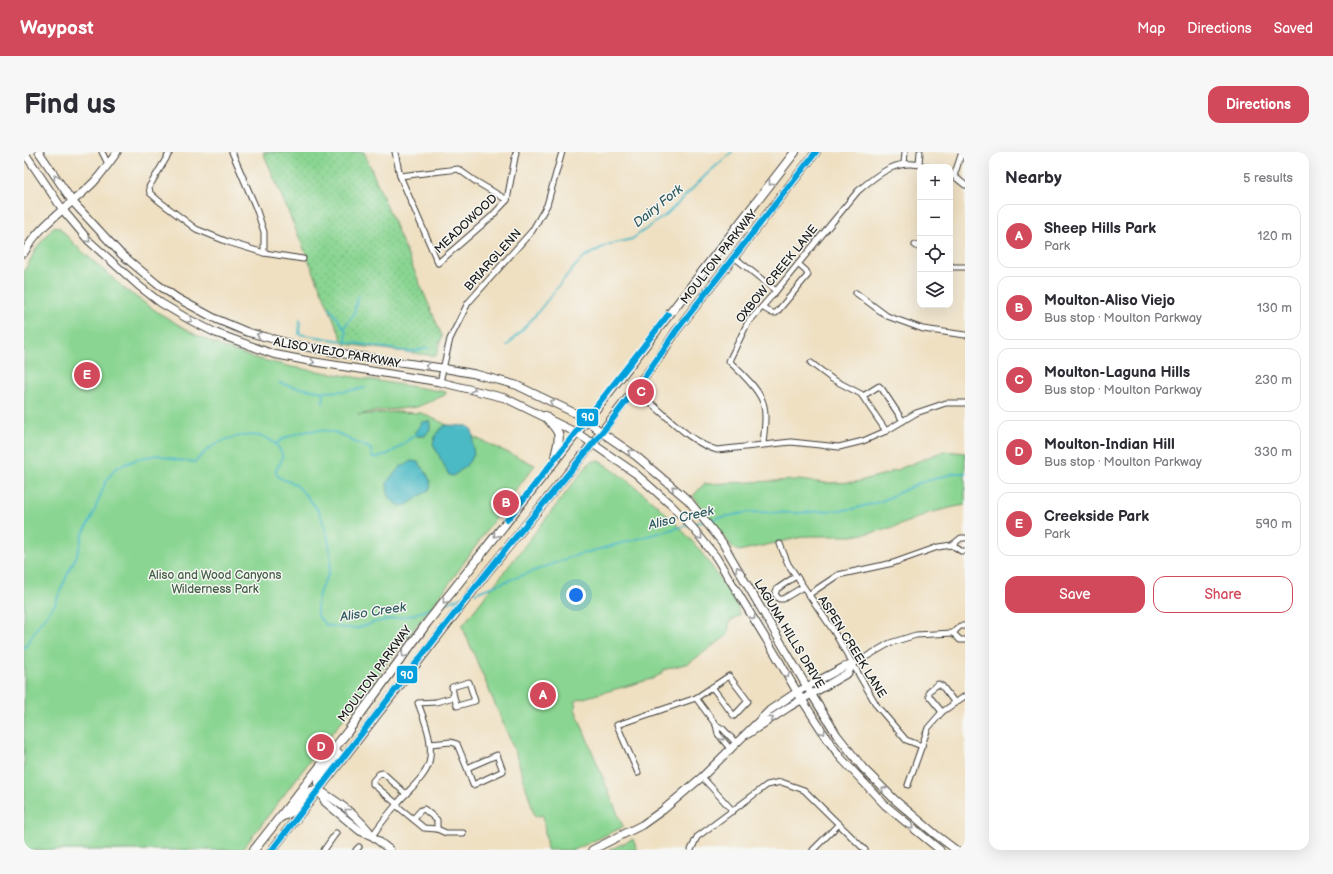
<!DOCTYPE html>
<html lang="en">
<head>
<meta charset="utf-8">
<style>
  :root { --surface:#fff; --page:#f7f7f7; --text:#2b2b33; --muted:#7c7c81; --line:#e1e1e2; --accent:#d1495b }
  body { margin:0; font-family:"Balsamiq Sans",sans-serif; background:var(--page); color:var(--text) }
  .controls { position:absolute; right:12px; top:12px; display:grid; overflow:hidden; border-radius:8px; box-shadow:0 4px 16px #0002 }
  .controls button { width:36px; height:36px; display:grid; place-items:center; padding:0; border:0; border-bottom:1px solid var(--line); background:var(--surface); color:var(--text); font:20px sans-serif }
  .you { position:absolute; left:552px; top:443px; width:14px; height:14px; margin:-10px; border:3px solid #fff; border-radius:50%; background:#1a73e8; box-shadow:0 0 0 6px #1a73e833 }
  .badge { display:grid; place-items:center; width:26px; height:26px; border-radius:50%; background:var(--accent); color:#fff; font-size:13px; font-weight:700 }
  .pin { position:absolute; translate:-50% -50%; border:2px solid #fff; box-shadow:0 1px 4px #0006 }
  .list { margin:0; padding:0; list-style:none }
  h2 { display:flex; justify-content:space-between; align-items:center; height:52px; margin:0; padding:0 16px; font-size:17px }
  h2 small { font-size:13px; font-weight:400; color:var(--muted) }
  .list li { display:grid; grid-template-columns:26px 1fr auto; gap:12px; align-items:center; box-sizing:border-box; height:64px; margin:0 8px 8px; padding:0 8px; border:1px solid var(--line); border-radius:12px }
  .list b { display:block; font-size:15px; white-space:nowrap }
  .list p { margin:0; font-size:13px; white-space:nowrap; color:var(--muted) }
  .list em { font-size:13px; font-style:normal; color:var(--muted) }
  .actions { display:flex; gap:8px; padding:12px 16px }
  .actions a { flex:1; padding:9px 0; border:1px solid var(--accent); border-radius:12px; text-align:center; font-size:14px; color:var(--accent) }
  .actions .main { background:var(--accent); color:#fff }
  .icon { flex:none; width:22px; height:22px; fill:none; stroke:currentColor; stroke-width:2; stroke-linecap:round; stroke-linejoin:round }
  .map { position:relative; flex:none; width:941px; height:698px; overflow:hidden; border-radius:12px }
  header { display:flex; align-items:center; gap:24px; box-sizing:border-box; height:56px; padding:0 20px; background:var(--accent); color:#fff }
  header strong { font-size:19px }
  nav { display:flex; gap:22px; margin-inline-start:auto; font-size:14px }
  .intro { display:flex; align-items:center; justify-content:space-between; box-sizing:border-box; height:96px; padding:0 24px }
  h1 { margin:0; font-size:28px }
  .button { padding:10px 18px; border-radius:12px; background:var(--accent); color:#fff; font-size:14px; font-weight:700 }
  main { display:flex; gap:24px; padding:0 24px }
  aside { flex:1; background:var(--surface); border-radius:12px; box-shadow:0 4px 16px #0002 }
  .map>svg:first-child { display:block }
  .grass { fill:url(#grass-dots); stroke:#537857 }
  .park { fill:#8ad592; stroke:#537857 }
  .water { fill:#4cbac5; stroke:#346b70 }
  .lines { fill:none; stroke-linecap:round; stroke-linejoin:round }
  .stream { stroke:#4cbac5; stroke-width:2 }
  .street-casing { stroke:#3c3935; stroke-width:7 }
  .secondary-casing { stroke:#3c3935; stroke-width:9 }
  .primary-casing { stroke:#3c3935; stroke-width:10 }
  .street { stroke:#fff; stroke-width:5 }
  .secondary { stroke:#fff; stroke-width:7 }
  .primary { stroke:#fff; stroke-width:8 }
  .bus-1-casing { stroke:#f6f6f2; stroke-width:9 }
  .bus-1 { stroke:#03a0dd; stroke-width:6 }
  .oneway { stroke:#999 }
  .labels { text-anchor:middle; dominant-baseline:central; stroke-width:3; stroke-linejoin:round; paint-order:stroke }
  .street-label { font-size:12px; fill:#1c1c1c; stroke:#f6f6f2 }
  .park-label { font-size:12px; fill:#425d45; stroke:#f6f6f2 }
  .water-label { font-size:13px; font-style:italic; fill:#2f5b60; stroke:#f6f6f2 }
  .line-badge { stroke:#f6f6f2; stroke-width:1.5 }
  .badge-label { font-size:11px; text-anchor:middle; font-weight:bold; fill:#fff }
</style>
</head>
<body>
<header>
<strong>Waypost</strong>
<nav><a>Map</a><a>Directions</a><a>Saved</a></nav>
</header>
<div class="intro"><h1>Find us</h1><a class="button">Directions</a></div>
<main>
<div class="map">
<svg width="941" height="698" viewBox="0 0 941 698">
  <defs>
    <pattern id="grass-dots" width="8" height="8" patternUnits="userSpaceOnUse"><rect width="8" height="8" fill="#8ad592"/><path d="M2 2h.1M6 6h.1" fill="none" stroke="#76b67d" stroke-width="1.8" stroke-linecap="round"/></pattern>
  </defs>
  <rect width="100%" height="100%" fill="#f6f6f2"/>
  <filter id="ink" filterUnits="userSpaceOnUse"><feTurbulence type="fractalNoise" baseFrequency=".025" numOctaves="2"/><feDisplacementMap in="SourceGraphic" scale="8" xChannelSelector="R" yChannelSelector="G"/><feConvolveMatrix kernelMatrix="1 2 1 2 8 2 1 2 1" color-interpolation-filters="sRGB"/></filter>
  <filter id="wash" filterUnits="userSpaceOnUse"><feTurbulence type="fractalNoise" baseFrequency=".012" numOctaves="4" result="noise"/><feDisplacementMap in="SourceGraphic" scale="16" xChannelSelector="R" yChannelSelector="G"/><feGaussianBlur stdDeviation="0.9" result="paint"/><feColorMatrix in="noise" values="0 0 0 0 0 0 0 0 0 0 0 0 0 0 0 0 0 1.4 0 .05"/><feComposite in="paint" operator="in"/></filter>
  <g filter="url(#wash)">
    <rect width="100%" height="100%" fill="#efe0c2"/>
    <!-- grass -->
    <g class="grass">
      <polygon points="239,0 340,0 418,184 412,204 320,192"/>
      <polygon points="609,687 613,698 585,698"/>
    </g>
    <!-- park -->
    <g class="park">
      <polygon points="30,74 36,76 51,93 102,138 135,161 170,182 201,196 227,205 268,215 422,240 421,243 393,255 347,260 334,263 371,260 397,261 511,313 487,344 422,436 309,580 298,593 218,698 0,698 0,120 13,95"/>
      <polygon points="920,299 941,301 941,353 930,355 905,361 874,374 850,380 828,384 783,384 715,399 710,397 669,344 680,332 774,328 802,331 832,330 862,322"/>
      <path d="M574,308C614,334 651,366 680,404C693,421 704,439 715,457L713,458L716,463L705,470L704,483L665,511L639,518L637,522L628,527L556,547L552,549L551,557L599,675L550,698H523L519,663L511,665L492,602L438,474L566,310Z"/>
    </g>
    <!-- water -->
    <g class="water">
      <polygon points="405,269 406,271 406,277 401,284 394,284 391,283 391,280 398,270"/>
      <path d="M423,273L444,274C453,281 447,288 449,297C449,299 450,301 450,303L441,315L429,324L425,323L409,292C411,283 415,276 423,273Z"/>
      <path d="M387,309L394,310C400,318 409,327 406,337L383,353L376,354C365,347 363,344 363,330L376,315Z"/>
    </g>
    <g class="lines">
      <!-- stream -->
      <g class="stream">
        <polyline points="306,156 322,179 322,190"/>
        <polyline points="276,168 275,182 386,200 404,196"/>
        <polyline points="320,176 330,162 334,143"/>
        <polyline points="483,194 510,165 544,122 560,105 583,93 608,87 643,62 684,21 708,0"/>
        <polyline points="255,231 270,235 300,240 299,251"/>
        <polyline points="300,240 322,239 341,236"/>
        <path d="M251,292C267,281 290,275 310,280C316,281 326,288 332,291C337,293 342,294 347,297L348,305C362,308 382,290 393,281"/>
        <polyline points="684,368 725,360 774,361 829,357 858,349 895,331 931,321 941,321"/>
        <polyline points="668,372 679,369"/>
        <polyline points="451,441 550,404 664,373"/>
        <polyline points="423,451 441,444"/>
        <path d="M0,497L14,474L31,452L44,421L53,403L59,382L68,365L82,329L92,316L116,306L134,303L152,308L171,310C176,305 181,299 187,295C206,283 242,275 256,298C264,311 248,314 253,323C257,329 266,328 272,333C278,338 284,346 290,353C301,366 310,403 305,420C303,427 297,434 295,442C293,448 293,456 293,463L302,473L319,476H334L352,470L388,463L411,455"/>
      </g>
    </g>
  </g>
  <g filter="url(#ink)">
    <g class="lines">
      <defs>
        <g id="street">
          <polyline points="78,0 84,12"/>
          <polyline points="146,0 125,35 126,41 135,49 172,77 204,90 240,101 279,107"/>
          <polyline points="208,0 232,56 240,80 240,101"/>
          <polyline points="371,0 376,24 414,111 467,65 483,48 492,0"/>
          <polyline points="880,11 881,0"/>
          <polyline points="895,12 896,0"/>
          <polyline points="926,23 930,24 941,33"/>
          <polyline points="376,24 434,17 451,29 483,48"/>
          <polyline points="930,24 938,0"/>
          <polyline points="891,93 896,96"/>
          <polyline points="710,105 752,139"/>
          <polyline points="926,113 929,115 941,115"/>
          <polyline points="832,141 863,164 899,177 941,183"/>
          <polyline points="738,155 748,161 752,161 784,123 782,119 774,112"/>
          <polyline points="787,211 808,227 837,242 862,279"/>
          <polyline points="416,230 426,187 444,151 508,79 523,53 538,0"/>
          <polyline points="839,244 855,234 858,237 879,269"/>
          <path d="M628,252C647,268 669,292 693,298L767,290L815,295L839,289L862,279L892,261L922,251H941"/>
          <path d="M739,292C740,279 744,258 737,246C730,232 716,220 705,209L723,172L752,139L834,39C856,20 875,5 904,15"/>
          <polyline points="756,392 764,412 809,478 853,554 882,588 898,594"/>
          <polyline points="928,393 937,399 941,399"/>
          <polyline points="772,424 753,437 751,442 755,447 759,447 779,435"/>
          <polyline points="784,443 814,423 869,411 914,395 928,393 937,386 941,386"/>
          <polyline points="929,481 936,488 941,488"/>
          <polyline points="828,513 866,491 892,483 929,481 936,474 941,474"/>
          <polyline points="672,546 692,573 694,582 707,598"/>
          <polyline points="918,560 905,544 905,539 914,532 918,534 931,551"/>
          <polyline points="692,573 699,577 713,592"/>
          <polyline points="406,592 427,590 433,592 443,616 449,633 479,619 473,603 443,616"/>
          <polyline points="614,621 593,573 672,546 705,524 724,549 710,564 688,535"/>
          <polyline points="678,625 709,659"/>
          <polyline points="884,633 904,576 918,560 941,544"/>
          <polyline points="373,652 349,632 349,629 355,622 359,621 382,642"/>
          <polyline points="372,653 400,676 413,677 422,681 439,681"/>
          <polyline points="389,667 397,658 400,657 413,668 413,677"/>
          <path d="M348,684C356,673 364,662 373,652C382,640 401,626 405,611C410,590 401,570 394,551L412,550L430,545L433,554L451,549L445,530L428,535L430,545"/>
          <polyline points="300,698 312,681"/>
          <polyline points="332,698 335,695"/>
          <polyline points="667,698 673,685 743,633 757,630 780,638 841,698"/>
          <polyline points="789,698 815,672"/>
        </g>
        <g id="secondary">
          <polyline points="0,0 39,58 65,89 115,134 137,151 164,167 192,181 249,202 285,209 416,230 481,246 553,281 611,321 647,353 669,376 692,405 753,505 773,540 806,591 817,606 861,653 916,698"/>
          <polyline points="15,0 48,49 96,101 133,132 153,146 192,167 223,180 272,193 326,203 418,216 451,222 492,233 559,265 577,280 612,304 664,348 698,390 783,535 813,583 839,616 871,648 911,682 932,698"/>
          <path d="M0,101C15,72 47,53 70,30C78,21 86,10 93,0"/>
          <polyline points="724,582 765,555 824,521 828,513"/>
          <polyline points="295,638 301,650 336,679 348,684 366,698"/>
          <path d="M295,638C313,649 336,666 348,683"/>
          <polyline points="568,698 618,673 639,658 678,625 746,558 773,540 820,515 828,513"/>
        </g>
        <g id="primary">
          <path d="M521,264C539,284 536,281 531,305"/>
          <path d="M257,665C262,663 267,661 271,657C278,649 282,637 295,638L294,631L295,627L314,601"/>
          <polyline points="230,698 324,579 403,471 586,239 771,0"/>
          <polyline points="248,698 465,418 573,286 634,207 652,179 792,0"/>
        </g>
      </defs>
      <!-- street casing -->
      <use href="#street" class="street-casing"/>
      <!-- secondary casing -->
      <use href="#secondary" class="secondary-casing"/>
      <!-- primary casing -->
      <use href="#primary" class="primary-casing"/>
      <!-- street -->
      <use href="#street" class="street"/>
      <!-- secondary -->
      <use href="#secondary" class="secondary"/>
      <!-- primary -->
      <use href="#primary" class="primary"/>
      <defs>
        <g id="bus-1">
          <polyline points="483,368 644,163"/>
          <path d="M248,698C320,605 391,511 465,418C528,339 597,264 652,179L792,0"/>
        </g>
      </defs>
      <!-- bus-1 casing -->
      <use href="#bus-1" class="bus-1-casing"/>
      <!-- bus-1 -->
      <use href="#bus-1" class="bus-1"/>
    </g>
    <!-- one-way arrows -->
    <defs><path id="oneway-chevron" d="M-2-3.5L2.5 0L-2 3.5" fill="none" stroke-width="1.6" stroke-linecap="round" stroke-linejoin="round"/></defs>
    <g class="oneway">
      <use href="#oneway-chevron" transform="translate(32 25) rotate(-123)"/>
      <use href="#oneway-chevron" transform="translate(747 31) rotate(128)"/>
      <use href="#oneway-chevron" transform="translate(64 88) rotate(47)"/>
      <use href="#oneway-chevron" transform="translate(166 168) rotate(28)"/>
      <use href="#oneway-chevron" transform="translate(235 183) rotate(-165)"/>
      <use href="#oneway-chevron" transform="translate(288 210) rotate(10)"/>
      <use href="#oneway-chevron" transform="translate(404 214) rotate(-172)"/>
      <use href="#oneway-chevron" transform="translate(449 237) rotate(14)"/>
      <use href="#oneway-chevron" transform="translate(528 250) rotate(-155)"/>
      <use href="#oneway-chevron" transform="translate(606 300) rotate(-146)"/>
      <use href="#oneway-chevron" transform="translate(650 336) rotate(-140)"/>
      <use href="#oneway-chevron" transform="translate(472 383) rotate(127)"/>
      <use href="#oneway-chevron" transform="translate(676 385) rotate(51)"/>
      <use href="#oneway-chevron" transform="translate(714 417) rotate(-120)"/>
      <use href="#oneway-chevron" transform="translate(421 449) rotate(129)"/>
      <use href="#oneway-chevron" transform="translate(729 465) rotate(59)"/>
      <use href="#oneway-chevron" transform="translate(380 503) rotate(126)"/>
      <use href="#oneway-chevron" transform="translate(763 523) rotate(61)"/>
      <use href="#oneway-chevron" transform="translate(747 567) rotate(-33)"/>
      <use href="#oneway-chevron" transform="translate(799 580) rotate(57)"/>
      <use href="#oneway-chevron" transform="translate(698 586) rotate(53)"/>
      <use href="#oneway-chevron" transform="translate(860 637) rotate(-135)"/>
      <use href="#oneway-chevron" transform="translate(323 659) rotate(-141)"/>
      <use href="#oneway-chevron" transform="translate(887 675) rotate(40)"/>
    </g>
  </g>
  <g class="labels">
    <!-- street labels -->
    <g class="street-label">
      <text transform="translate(442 72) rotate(-43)">MEADOWOOD</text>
      <text transform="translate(695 105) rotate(-52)">MOULTON PARKWAY</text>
      <text transform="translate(469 108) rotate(-48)">BRIARGLENN</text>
      <text transform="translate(753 122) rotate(-51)">OXBOW CREEK LANE</text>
      <text transform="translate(313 201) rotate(10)">ALISO VIEJO PARKWAY</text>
      <text transform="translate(765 482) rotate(59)">LAGUNA HILLS DRIVE</text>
      <text transform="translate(828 495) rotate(58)">ASPEN CREEK LANE</text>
      <text transform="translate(351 522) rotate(-54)">MOULTON PARKWAY</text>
    </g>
    <!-- park labels -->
    <g class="park-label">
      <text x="191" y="423">Aliso and Wood Canyons<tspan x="191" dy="14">Wilderness Park</tspan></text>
    </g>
    <!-- water labels -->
    <g class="water-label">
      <text transform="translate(634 54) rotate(-39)">Dairy Fork</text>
      <text transform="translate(657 366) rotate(-13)">Aliso Creek</text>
      <text transform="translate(349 460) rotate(-9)">Aliso Creek</text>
    </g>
  </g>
  <g class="line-badge">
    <rect x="552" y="256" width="23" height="19" rx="4" fill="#03a0dd"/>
    <rect x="372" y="513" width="22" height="19" rx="4" fill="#03a0dd"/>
  </g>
  <g class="badge-label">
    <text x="564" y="269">90</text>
    <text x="383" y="527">90</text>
  </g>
</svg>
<div class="controls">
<button>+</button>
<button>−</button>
<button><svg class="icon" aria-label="locate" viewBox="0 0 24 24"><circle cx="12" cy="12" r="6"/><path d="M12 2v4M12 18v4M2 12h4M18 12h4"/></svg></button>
<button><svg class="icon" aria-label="layers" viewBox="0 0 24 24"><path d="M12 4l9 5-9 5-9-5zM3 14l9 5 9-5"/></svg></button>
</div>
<div class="you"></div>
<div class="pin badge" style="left:519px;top:543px">A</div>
<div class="pin badge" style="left:482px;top:351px">B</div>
<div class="pin badge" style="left:617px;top:240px">C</div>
<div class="pin badge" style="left:297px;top:595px">D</div>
<div class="pin badge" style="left:63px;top:223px">E</div>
</div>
<aside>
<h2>Nearby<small>5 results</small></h2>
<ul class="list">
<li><span class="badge">A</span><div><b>Sheep Hills Park</b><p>Park</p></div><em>120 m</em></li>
<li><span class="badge">B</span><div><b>Moulton-Aliso Viejo</b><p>Bus stop · Moulton Parkway</p></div><em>130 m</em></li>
<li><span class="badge">C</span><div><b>Moulton-Laguna Hills</b><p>Bus stop · Moulton Parkway</p></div><em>230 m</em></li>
<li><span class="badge">D</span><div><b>Moulton-Indian Hill</b><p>Bus stop · Moulton Parkway</p></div><em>330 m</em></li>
<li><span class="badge">E</span><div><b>Creekside Park</b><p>Park</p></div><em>590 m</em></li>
</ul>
<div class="actions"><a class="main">Save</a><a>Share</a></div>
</aside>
</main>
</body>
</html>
